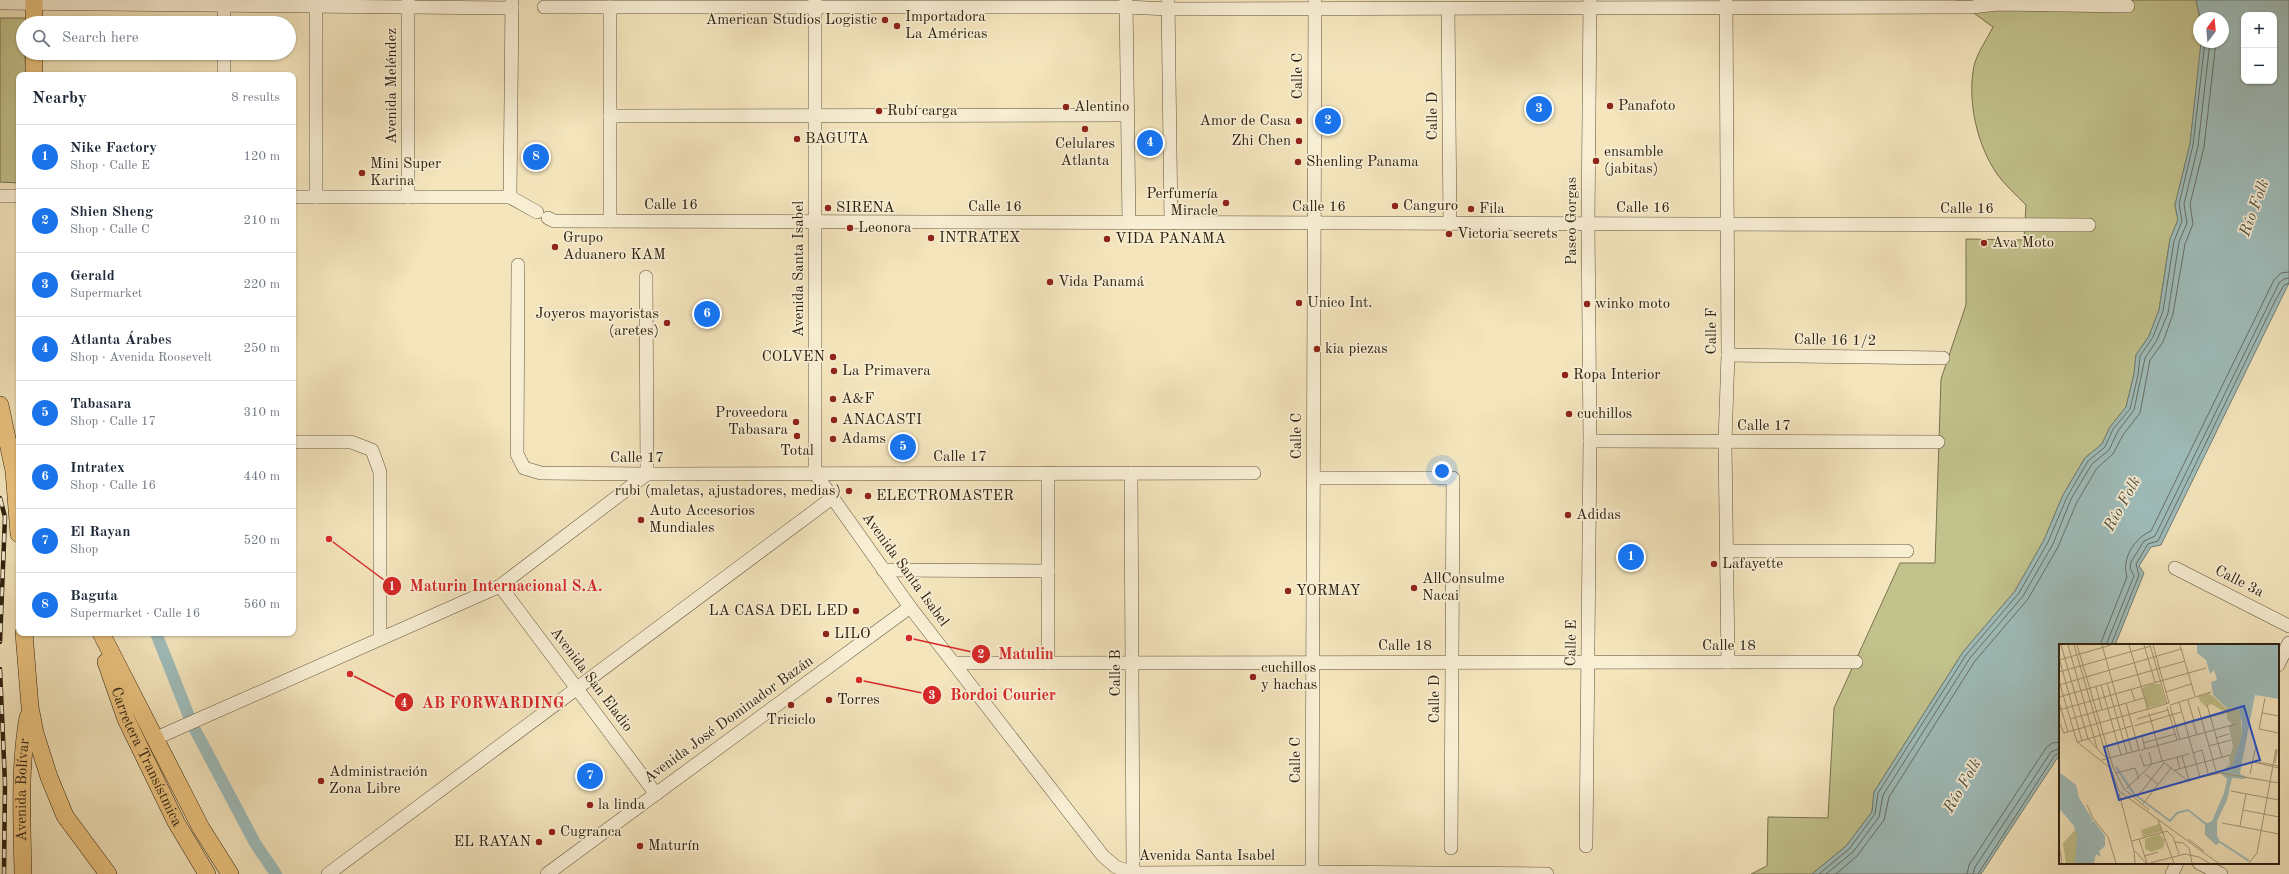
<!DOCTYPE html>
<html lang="en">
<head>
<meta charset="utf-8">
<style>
  :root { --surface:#fff; --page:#f6f6f7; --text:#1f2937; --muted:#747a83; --line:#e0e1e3; --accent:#1a73e8 }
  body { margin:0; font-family:"Old Standard TT",serif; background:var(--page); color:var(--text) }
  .controls { position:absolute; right:12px; top:12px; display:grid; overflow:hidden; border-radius:8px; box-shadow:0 1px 3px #0004 }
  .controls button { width:36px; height:36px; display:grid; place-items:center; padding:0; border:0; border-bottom:1px solid var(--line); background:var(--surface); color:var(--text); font:20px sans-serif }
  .compass { position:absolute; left:2193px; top:12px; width:36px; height:36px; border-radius:50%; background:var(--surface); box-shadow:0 1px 3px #0004; rotate:16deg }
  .you { position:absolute; left:1442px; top:471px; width:14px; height:14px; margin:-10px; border:3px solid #fff; border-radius:50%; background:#1a73e8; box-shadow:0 0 0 6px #1a73e833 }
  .badge { display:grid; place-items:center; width:26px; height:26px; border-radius:50%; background:var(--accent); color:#fff; font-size:13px; font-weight:700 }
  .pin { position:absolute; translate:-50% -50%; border:2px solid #fff; box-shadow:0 1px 4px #0006 }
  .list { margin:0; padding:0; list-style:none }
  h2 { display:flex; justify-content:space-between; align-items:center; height:52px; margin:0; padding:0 16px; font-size:17px }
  h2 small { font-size:13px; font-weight:400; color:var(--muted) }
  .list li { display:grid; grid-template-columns:26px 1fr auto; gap:12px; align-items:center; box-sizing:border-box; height:64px; padding:0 16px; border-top:1px solid var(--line) }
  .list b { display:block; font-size:15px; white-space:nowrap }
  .list p { margin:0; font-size:13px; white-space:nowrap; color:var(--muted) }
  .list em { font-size:13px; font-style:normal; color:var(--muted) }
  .icon { flex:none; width:22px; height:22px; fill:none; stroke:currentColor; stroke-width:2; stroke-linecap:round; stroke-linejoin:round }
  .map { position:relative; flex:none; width:2289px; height:874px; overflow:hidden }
  .search { position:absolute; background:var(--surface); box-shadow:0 1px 3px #0004; left:16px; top:16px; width:280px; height:44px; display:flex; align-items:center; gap:10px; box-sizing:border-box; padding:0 14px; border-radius:22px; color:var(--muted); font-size:15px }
  .panel { position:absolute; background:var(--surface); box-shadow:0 1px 3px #0004; left:16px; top:72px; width:280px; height:564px; border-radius:8px }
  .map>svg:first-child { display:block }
  .green { fill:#c2c28c; stroke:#78724e }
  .water { fill:#9fbdbb; stroke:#727f76; fill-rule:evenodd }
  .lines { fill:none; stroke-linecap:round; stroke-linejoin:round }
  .shore { stroke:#666f65; stroke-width:1 }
  .canal { stroke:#9fbdbb; stroke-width:12 }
  .minor-casing { stroke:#60523a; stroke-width:14 }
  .major-casing { stroke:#2e210f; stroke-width:18 }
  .minor { stroke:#f8eed4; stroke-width:13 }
  .major { stroke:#eac27e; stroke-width:17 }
  .rail-casing { stroke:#2e210f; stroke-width:4.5 }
  .rail { stroke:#f8eed4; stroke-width:3; stroke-dasharray:9; stroke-linecap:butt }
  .poi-dot { fill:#8f2418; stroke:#f8eed4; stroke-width:1.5 }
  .labels { text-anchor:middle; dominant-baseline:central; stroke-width:3.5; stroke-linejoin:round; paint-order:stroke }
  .poi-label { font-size:15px; fill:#2e210f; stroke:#f8eed4; text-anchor:start }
  .street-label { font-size:15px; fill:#2e210f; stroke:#f8eed4 }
  .water-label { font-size:16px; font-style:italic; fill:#505043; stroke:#f8eed4 }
  .inset-river { fill:none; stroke:#9fbdbb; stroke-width:2 }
  .inset-road { fill:none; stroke:#a59777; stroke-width:1 }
  .view { fill:#1d4ed8; fill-opacity:0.15; stroke:#1d4ed8; stroke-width:2 }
  .inset-edge { fill:none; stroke:#2e210f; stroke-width:2 }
  .leader { fill:none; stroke:#d62828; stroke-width:1.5 }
  .callout-dot { fill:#d62828; stroke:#f8eed4; stroke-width:1.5 }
  .mark-label { font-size:12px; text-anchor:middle; font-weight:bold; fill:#fff }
  .callout-label { font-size:16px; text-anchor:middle; font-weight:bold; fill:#d62828; stroke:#f8eed4; stroke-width:3.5; stroke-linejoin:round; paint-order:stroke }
</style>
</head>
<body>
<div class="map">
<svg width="2289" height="874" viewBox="0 0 2289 874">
  <rect width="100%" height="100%" fill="#f4e5bd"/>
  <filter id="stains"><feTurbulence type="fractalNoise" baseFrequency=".005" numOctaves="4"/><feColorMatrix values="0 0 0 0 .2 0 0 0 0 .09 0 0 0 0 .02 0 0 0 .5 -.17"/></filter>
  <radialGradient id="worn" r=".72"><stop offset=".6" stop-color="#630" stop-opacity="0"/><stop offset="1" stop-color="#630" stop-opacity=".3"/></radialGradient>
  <!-- green -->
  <g class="green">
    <path d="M1956,0H2196L2200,18L2199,42H2201V49L2190,144L2175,205L2178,220L2170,239L2159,310L2149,336L2136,355L2134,374L2126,407L2110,427L2102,444L2085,458L2063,495L2044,540L2015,591L1963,652L1874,792L1872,812L1846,846L1812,874H1751L1767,866L1768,817L1828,818L1834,708L1900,563H1935L1941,379L1966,305V239L2024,240L2026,205C2016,195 2005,185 1997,174C1977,145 1967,101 1974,66C1977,53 1987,39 1993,27Z"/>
    <polygon points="0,18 26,18 26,23 23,23 26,75 19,75 19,183 0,182"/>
  </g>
  <!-- water -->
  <path class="water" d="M2196,0H2289V283L2161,545L2151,547L2139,566L2144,573L2115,645H2060V754L1981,874H1812L1846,846L1872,812L1874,792L1963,652L2015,591L2044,540L2063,495L2085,458L2102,444L2110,427L2126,407L2134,374L2136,355L2149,336L2159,310L2170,239L2178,220L2175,205L2190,144L2201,42H2223V18H2200ZM2244,15H2274V81H2244Z"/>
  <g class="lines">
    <!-- shore -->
    <g class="shore">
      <path d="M2100,645L2127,577C2121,558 2135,538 2151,531L2274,280L2281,273L2289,272"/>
      <polyline points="2106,645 2134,576 2130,568 2131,562 2144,541 2155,536 2279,283 2284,279 2289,278"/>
      <polyline points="2111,645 2139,575 2136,564 2148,544 2158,541 2275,301 2284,285 2289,283"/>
      <polyline points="1819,874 1849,849 1875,814 1878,793 1966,655 2019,593 2048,542 2067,497 2088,461 2105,447 2113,429 2130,409 2138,375 2140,356 2153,337 2163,311 2174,241 2182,221 2179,204 2193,145 2205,42"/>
      <polyline points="1826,874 1853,852 1879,817 1883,795 1970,658 2023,596 2053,544 2071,499 2092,464 2109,450 2118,431 2134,410 2145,358 2157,340 2168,313 2179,242 2187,223 2184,204 2198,146 2210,42"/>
      <polyline points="1836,874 1857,856 1884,820 1889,797 1975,661 2028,599 2058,547 2077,502 2097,468 2113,454 2123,435 2140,413 2150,360 2163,342 2173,314 2185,244 2193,224 2190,204 2204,147 2216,42"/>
      <polyline points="1967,874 1969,865 2046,748 2052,743 2060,742"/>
      <polyline points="1973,874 1975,867 2051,752 2060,748"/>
      <polyline points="1978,874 2055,755 2060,753"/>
    </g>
    <!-- canal -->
    <polyline class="canal" points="156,633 192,724 255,843 276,874"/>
    <defs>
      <g id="minor">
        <polyline points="224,0 224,23"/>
        <polyline points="815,0 815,473 910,607 1103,856 1116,867 1133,873 1312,872 1547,874"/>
        <polyline points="1126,0 1129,223"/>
        <polyline points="1168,0 1171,223"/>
        <polyline points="1726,0 1728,355 1725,442 1728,662"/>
        <polyline points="0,3 512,8"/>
        <polyline points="544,7 1126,7 1168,9 1972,7 1997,4 2128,6"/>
        <polyline points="610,7 610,221"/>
        <polyline points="1448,8 1450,224"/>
        <polyline points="224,53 224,75"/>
        <polyline points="610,116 1127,115"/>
        <polyline points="0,196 19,196"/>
        <polyline points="293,197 510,197 537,212"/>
        <polyline points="316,197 316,0"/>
        <polyline points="408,197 408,0"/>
        <polyline points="510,197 512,0"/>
        <polyline points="548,218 554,221 2089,225"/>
        <polyline points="518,265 517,454 524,468 541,473 647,474 1254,473"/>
        <polyline points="1728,355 1943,358"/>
        <polyline points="1590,441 1938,442"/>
        <polyline points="293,442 351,442 372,450 380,472 380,639"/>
        <polyline points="1131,473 1133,873"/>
        <polyline points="1313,478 1453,478 1451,848"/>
        <polyline points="1728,551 1907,551"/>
        <polyline points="2175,568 2289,626"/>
        <polyline points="883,570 1048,571"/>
        <polyline points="500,586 656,794"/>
        <polyline points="954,663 1856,662"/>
        <polyline points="1048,663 1048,473"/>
        <polyline points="2278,665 2289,643"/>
        <polyline points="154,739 500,586 647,474 646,277"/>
        <polyline points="1586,846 1590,441 1588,224 1590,0"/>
        <polyline points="2199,863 2221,874"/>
        <polyline points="1312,872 1315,0"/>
        <polyline points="328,874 832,498"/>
        <polyline points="547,874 910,607"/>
        <polyline points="2172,874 2177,863"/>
      </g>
      <g id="major">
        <polyline points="34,0 34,23"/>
        <polyline points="34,53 34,75"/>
        <polyline points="0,405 14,471 19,534"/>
        <polyline points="24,633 30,707 35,733 49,777 65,816 108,874"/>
        <polyline points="101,633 201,828 230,874"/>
        <path id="s1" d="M106,662L126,719L176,822L207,874"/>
        <path id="s2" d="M23,874C22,821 19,769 28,717"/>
      </g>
    </defs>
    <!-- minor casing -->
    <use href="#minor" class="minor-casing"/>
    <!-- major casing -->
    <use href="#major" class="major-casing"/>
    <!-- minor -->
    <use href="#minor" class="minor"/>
    <!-- major -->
    <use href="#major" class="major"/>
    <defs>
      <g id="rail">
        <polyline points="0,498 5,517 0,642"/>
        <polyline points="0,669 5,783 4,874"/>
      </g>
    </defs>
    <!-- rail casing -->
    <use href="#rail" class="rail-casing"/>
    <!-- rail -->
    <use href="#rail" class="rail"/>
  </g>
  <!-- markers -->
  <g class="poi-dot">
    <circle cx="885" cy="20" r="4"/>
    <circle cx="897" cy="26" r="4"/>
    <circle cx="1610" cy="106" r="4"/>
    <circle cx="1066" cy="107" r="4"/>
    <circle cx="879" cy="111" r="4"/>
    <circle cx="1299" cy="121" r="4"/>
    <circle cx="1085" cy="129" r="4"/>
    <circle cx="797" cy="139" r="4"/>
    <circle cx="1299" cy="141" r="4"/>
    <circle cx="1596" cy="161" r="4"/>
    <circle cx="1298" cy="162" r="4"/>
    <circle cx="362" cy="173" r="4"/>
    <circle cx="1226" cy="203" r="4"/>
    <circle cx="1395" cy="206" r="4"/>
    <circle cx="828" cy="208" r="4"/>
    <circle cx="1471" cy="209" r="4"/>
    <circle cx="850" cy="228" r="4"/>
    <circle cx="1449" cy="234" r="4"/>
    <circle cx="931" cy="238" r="4"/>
    <circle cx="1107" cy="239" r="4"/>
    <circle cx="1984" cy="243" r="4"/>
    <circle cx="555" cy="247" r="4"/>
    <circle cx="1050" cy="282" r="4"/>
    <circle cx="1299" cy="303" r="4"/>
    <circle cx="1587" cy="304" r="4"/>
    <circle cx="667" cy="323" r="4"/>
    <circle cx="1317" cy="349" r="4"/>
    <circle cx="833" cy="357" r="4"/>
    <circle cx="834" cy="371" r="4"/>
    <circle cx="1565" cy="375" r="4"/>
    <circle cx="833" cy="399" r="4"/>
    <circle cx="1569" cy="414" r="4"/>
    <circle cx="834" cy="420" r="4"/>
    <circle cx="796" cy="422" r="4"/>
    <circle cx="797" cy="436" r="4"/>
    <circle cx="833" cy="439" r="4"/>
    <circle cx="849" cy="491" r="4"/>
    <circle cx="868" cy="496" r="4"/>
    <circle cx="1568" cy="515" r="4"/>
    <circle cx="641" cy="520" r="4"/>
    <circle cx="1714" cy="564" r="4"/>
    <circle cx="1414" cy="588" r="4"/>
    <circle cx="1288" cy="591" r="4"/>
    <circle cx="856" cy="611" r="4"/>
    <circle cx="826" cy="634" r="4"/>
    <circle cx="1253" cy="677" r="4"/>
    <circle cx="829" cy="700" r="4"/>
    <circle cx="791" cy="705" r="4"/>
    <circle cx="321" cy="781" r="4"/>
    <circle cx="590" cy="805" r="4"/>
    <circle cx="552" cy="832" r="4"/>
    <circle cx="539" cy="842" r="4"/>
    <circle cx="640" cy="846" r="4"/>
  </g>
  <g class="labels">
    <!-- poi labels -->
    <g class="poi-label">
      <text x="905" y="17">Importadora<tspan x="905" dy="17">La Américas</tspan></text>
      <text x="877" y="20" text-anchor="end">American Studios Logistic</text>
      <text x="1618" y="106">Panafoto</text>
      <text x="1074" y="107">Alentino</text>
      <text x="887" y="111">Rubí carga</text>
      <text x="1291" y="121" text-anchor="end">Amor de Casa</text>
      <text x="805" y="139">BAGUTA</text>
      <text x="1291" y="141" text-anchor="end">Zhi Chen</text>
      <text x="1085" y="144" text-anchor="middle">Celulares<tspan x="1085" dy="17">Atlanta</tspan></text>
      <text x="1604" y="152">ensamble<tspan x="1604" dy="17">(jabitas)</tspan></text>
      <text x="1306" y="162">Shenling Panama</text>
      <text x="370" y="164">Mini Super<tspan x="370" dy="17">Karina</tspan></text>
      <text x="1218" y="194" text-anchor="end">Perfumería<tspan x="1218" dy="17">Miracle</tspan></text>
      <text x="1403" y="206">Canguro</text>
      <text x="836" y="208">SIRENA</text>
      <text x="1479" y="209">Fila</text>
      <text x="858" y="228">Leonora</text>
      <text x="1457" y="234">Victoria secrets</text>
      <text x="563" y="238">Grupo<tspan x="563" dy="17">Aduanero KAM</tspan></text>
      <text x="939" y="238">INTRATEX</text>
      <text x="1115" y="239">VIDA PANAMA</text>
      <text x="1992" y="243">Ava Moto</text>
      <text x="1058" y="282">Vida Panamá</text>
      <text x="1307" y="303">Unico Int.</text>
      <text x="1595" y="304">winko moto</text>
      <text x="659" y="314" text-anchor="end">Joyeros mayoristas<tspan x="659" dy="17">(aretes)</tspan></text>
      <text x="1325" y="349">kia piezas</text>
      <text x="825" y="357" text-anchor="end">COLVEN</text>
      <text x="842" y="371">La Primavera</text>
      <text x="1573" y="375">Ropa Interior</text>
      <text x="841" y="399">A&amp;F</text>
      <text x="788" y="413" text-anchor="end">Proveedora<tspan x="788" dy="17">Tabasara</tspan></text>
      <text x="1577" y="414">cuchillos</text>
      <text x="842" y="420">ANACASTI</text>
      <text x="841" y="439">Adams</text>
      <text x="797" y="451" text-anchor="middle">Total</text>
      <text x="841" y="491" text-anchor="end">rubi (maletas, ajustadores, medias)</text>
      <text x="876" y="496">ELECTROMASTER</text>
      <text x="649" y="511">Auto Accesorios<tspan x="649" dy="17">Mundiales</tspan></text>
      <text x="1576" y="515">Adidas</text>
      <text x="1722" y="564">Lafayette</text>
      <text x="1422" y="579">AllConsulme<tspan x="1422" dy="17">Nacai</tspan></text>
      <text x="1296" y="591">YORMAY</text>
      <text x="848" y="611" text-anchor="end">LA CASA DEL LED</text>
      <text x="834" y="634">LILO</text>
      <text x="1261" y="668">cuchillos<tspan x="1261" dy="17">y hachas</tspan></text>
      <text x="837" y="700">Torres</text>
      <text x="791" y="720" text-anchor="middle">Triciclo</text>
      <text x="329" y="772">Administración<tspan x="329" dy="17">Zona Libre</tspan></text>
      <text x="598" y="805">la linda</text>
      <text x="560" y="832">Cugranca</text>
      <text x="531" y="842" text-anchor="end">EL RAYAN</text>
      <text x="648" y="846">Maturín</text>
    </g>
    <!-- street labels -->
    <g class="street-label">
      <text transform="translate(1298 76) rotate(-90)">Calle C</text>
      <text transform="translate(392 86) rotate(-90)">Avenida Meléndez</text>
      <text transform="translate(1433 116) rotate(-90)">Calle D</text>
      <text x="671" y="205">Calle 16</text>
      <text x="995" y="207">Calle 16</text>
      <text x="1319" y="207">Calle 16</text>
      <text x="1643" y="208">Calle 16</text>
      <text x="1967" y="209">Calle 16</text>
      <text transform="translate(1572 221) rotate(-90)">Paseo Gorgas</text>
      <text transform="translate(799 269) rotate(-90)">Avenida Santa Isabel</text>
      <text transform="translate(1712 331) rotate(-90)">Calle F</text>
      <text transform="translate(1835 341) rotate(1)">Calle 16 1/2</text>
      <text x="1764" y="426">Calle 17</text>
      <text transform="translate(1297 436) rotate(-90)">Calle C</text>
      <text x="960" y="457">Calle 17</text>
      <text x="637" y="458">Calle 17</text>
      <text transform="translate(905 570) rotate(54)">Avenida Santa Isabel</text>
      <text transform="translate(2239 582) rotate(27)">Calle 3a</text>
      <text transform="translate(1572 643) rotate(-89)">Calle E</text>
      <text x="1405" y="646">Calle 18</text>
      <text x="1729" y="646">Calle 18</text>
      <text transform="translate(1116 673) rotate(-90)">Calle B</text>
      <text transform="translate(591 680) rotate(53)">Avenida San Eladio</text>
      <text transform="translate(1435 699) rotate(-90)">Calle D</text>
      <text transform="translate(729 720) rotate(-36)">Avenida José Dominador Bazán</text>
      <text stroke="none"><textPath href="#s1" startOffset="103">Carretera Transístmica</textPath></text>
      <text transform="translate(1296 760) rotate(-90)">Calle C</text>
      <text stroke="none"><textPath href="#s2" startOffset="84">Avenida Bolívar</textPath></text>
      <text x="1207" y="856">Avenida Santa Isabel</text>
    </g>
    <!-- water labels -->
    <g class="water-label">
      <text transform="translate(2255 208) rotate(-70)">Río Folk</text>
      <text transform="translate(2123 504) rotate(-61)">Río Folk</text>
      <text transform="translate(1963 786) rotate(-60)">Río Folk</text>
    </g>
  </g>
  <!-- overview -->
  <g transform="translate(2059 644)">
    <rect width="220" height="220" fill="#f4e5bd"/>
    <path d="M93,40H101L107,59L88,64L83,44ZM150,49L167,64L179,63L181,67L183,90L173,122L165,128L168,122L171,121L170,114L174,103L170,83L173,80L168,75V69L152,60L147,63L141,57L139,52ZM100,180L103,187L84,193L82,186ZM17,185L19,197L16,219H7L4,199ZM100,190L106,196L104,204L92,208L86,205V195Z" fill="#c2c28c"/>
    <path d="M138,1H220V55L196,51L182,123L181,130L188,133L185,135L173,134L168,156L158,177V191L161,198L157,201L146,191V180L153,177L165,149L168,135L161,129L173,122L183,90V78L179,63L168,64L154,51L152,38L158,36L155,26L151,30L147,16L138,9ZM0,128L17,141L20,154L34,176L31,179L35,177L46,192V202L40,207L42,213L37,210L35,219H16L18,192L15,182L0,164Z" fill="#9fbdbb"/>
    <path class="inset-river" d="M57,123L75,150L111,177L118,169L129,166L147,180M161,198L190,217"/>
    <path class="inset-road" d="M2,1L29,95L46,113M9,1L38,104M15,1L48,115L60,147L159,219M18,1L54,123L65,145L90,166M43,1L73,108M70,1L89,66M85,1L96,38M91,1L108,60M121,1L136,52M0,14L23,97M0,16L52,1M0,28L92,2M0,37L18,98L50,123M48,39L68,109M0,41L122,5M42,41L62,111M37,43L43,66M72,45L76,57M107,48L132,40M0,53L126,17M206,54L200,85L220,89M129,56L135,77M0,58L9,88M120,58L141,133M67,59L80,106M111,61L152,48M148,61L163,113M111,62L121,96M108,63L118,96M139,63L157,127M0,66L147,24M90,69L103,117L128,136L162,129L220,139M203,69L220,72M11,75L85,54M78,75L109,66M0,78L5,89L26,83M134,78L138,91M75,82L122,68M26,83L110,59L94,1M83,92L86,105M79,93L176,66M157,94L170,90M18,98L73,82M84,99L116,90M47,102L76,94M150,102L172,96M82,106L177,80M134,109L143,106L149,129M81,110L85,122L130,110M123,112L130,136M118,113L121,125M43,116L81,106M194,117L220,122M194,118L220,124M216,119L218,105M116,126L171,111M57,129L76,124L80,135M86,130L99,140M191,130L197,101M67,145L93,120L90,108M172,147L220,156M60,149L75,207L76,219M79,152L105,119M84,160L112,124M28,161L34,174L49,193L57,219M184,166L220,173M99,176L115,219M163,179L220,190M181,182L187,150M80,195L88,219M129,195L145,207M73,197L108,187L114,193L120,210M116,198L124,199L130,204L133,219M0,201L3,219M76,207L87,219M86,212L99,208M91,219L126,210L140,213L150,219M190,219L198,209L217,105"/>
    <path class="view" d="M185,62L201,116L60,156L45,103Z"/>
    <rect width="220" height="220" class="inset-edge"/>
  </g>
  <!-- callouts -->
  <path class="leader" d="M329 539L392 586M909 638L981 654M859 680L932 695M350 674L404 702"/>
  <g class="callout-dot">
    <circle cx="329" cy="539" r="4"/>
    <circle cx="909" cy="638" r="4"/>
    <circle cx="859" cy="680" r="4"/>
    <circle cx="350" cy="674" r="4"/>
    <circle cx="392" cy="586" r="10"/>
    <circle cx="981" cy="654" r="10"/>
    <circle cx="932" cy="695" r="10"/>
    <circle cx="404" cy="702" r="10"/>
  </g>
  <g class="mark-label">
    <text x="392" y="590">1</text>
    <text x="981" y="658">2</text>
    <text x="932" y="699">3</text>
    <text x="404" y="707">4</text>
  </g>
  <g class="callout-label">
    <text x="506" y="591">Maturin Internacional S.A.</text>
    <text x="1026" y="659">Matulin</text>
    <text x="1003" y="700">Bordoi Courier</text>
    <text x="493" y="708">AB FORWARDING</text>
  </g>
  <rect width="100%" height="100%" filter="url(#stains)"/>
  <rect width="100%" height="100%" fill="url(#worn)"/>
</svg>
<div class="controls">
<button>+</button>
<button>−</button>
</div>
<svg class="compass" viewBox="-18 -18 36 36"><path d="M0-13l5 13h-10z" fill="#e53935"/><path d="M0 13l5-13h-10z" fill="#747a83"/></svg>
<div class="you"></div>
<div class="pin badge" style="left:1631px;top:557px">1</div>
<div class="pin badge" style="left:1328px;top:121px">2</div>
<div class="pin badge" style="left:1539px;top:109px">3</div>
<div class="pin badge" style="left:1150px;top:143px">4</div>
<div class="pin badge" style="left:903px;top:447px">5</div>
<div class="pin badge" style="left:707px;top:314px">6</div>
<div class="pin badge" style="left:590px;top:776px">7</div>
<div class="pin badge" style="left:536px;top:157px">8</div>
<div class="search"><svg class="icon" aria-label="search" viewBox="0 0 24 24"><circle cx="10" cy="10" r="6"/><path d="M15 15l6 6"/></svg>Search here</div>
<section class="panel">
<h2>Nearby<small>8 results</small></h2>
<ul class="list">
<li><span class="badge">1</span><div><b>Nike Factory</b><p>Shop · Calle E</p></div><em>120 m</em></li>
<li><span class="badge">2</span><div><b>Shien Sheng</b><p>Shop · Calle C</p></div><em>210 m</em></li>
<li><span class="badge">3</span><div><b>Gerald</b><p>Supermarket</p></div><em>220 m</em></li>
<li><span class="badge">4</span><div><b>Atlanta Árabes</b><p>Shop · Avenida Roosevelt</p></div><em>250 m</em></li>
<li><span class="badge">5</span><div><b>Tabasara</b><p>Shop · Calle 17</p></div><em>310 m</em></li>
<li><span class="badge">6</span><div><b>Intratex</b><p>Shop · Calle 16</p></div><em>440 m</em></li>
<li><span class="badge">7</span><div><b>El Rayan</b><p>Shop</p></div><em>520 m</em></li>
<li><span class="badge">8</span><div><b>Baguta</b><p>Supermarket · Calle 16</p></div><em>560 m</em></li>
</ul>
</section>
</div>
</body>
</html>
